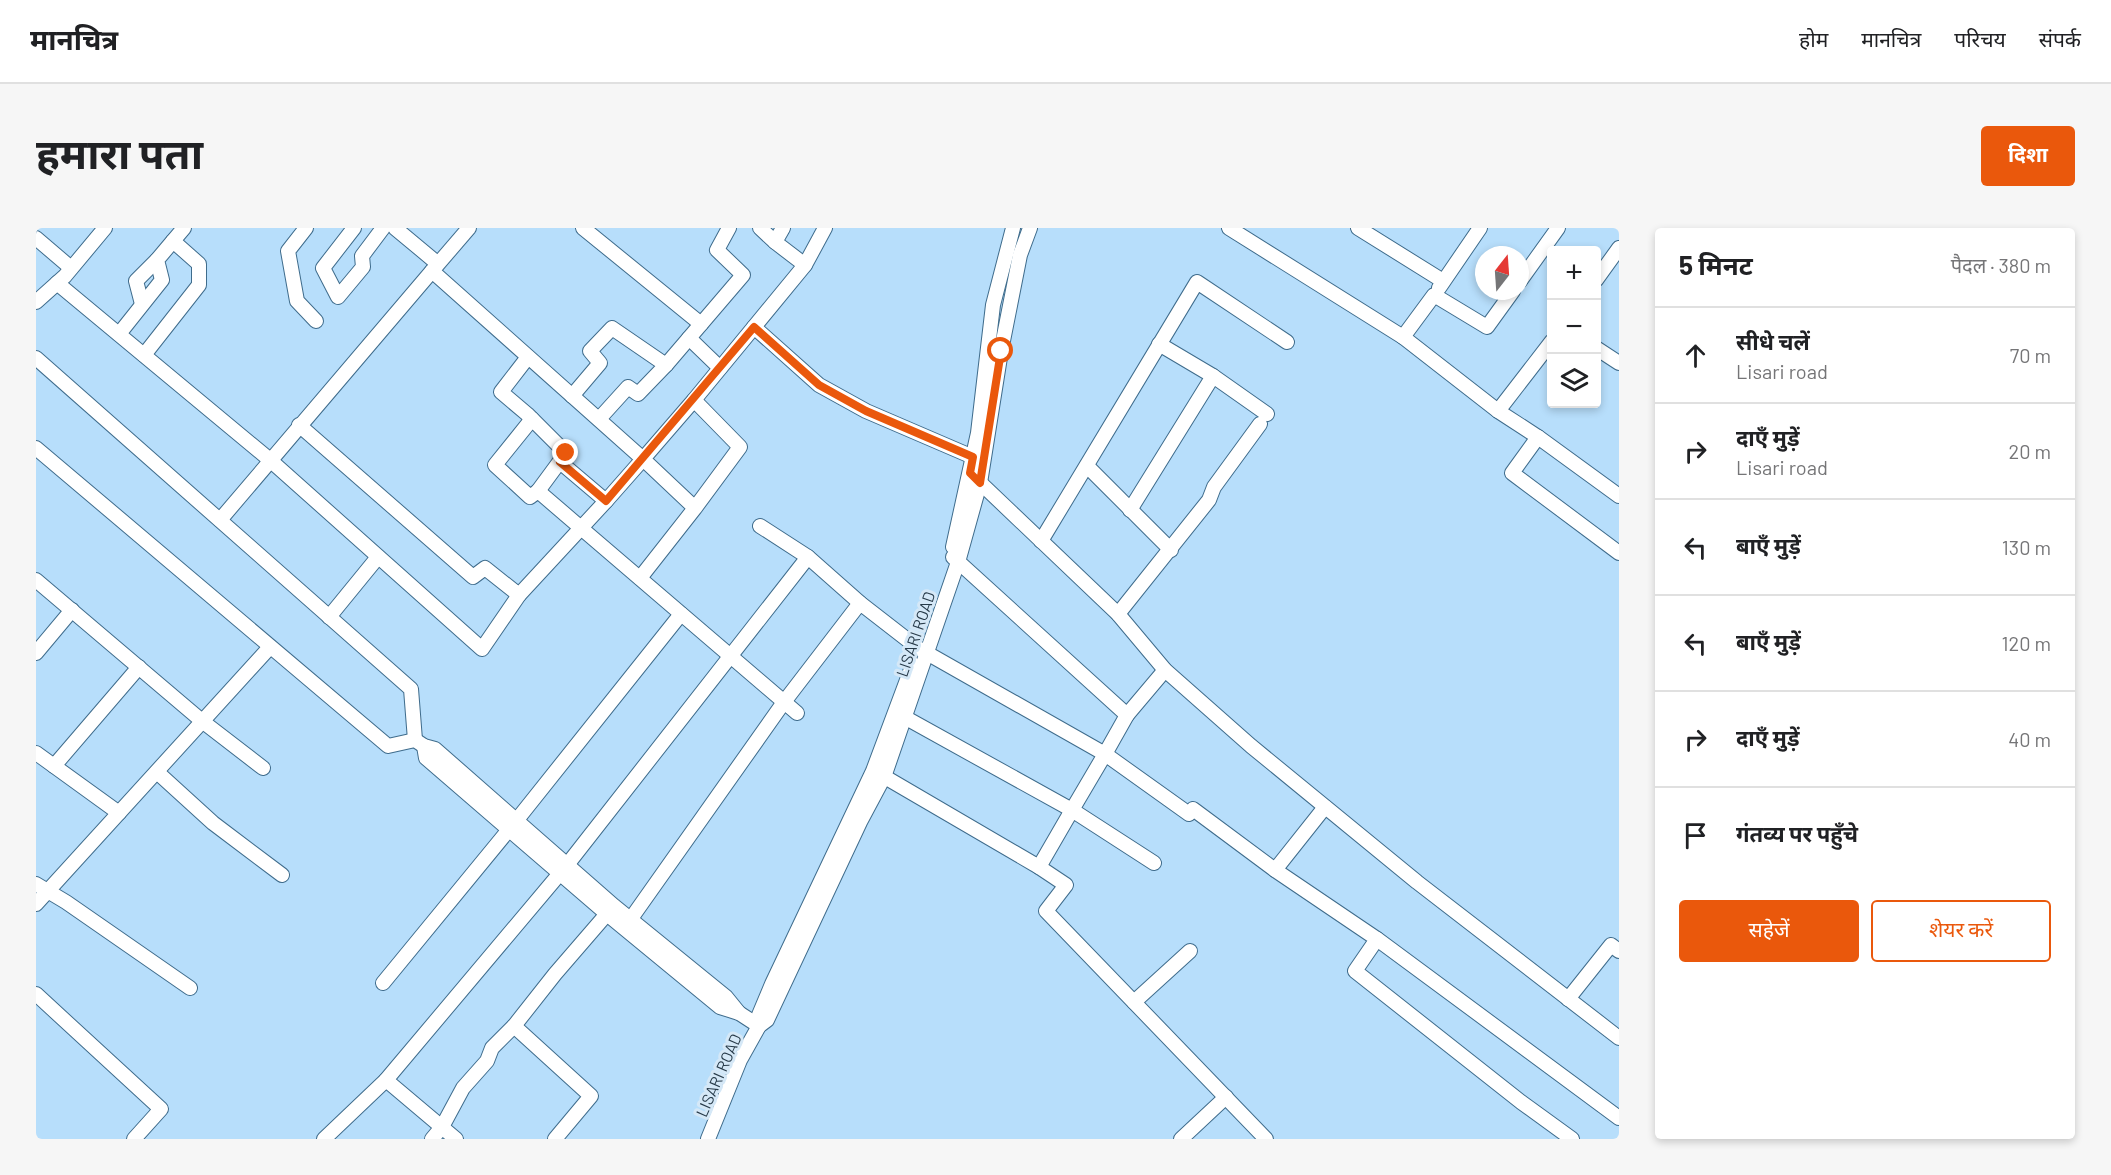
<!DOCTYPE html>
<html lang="hi">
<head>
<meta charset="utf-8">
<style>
  :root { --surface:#fff; --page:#f6f6f6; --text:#202124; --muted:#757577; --line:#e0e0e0; --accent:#ea580c }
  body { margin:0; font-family:Barlow,"Noto Sans Devanagari",sans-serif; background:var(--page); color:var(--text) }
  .controls { position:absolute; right:18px; top:18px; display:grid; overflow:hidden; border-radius:6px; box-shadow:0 3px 9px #0003 }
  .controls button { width:54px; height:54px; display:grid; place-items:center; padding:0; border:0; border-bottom:2px solid var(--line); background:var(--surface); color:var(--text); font:30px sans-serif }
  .compass { position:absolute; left:1439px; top:18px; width:54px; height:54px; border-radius:50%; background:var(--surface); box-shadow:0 3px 9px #0003; rotate:17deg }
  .stop { position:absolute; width:18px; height:18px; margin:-14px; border:4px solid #ea580c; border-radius:50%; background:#fff }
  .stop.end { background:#ea580c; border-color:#fff; box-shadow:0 2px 6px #0008 }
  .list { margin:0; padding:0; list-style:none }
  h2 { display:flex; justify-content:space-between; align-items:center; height:78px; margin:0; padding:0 24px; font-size:26px }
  h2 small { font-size:20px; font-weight:400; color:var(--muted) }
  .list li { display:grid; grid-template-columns:39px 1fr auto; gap:18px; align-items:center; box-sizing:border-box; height:96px; padding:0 24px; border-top:2px solid var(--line) }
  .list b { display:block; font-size:22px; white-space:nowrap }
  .list p { margin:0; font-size:20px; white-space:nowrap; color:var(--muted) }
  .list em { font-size:20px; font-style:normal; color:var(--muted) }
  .actions { display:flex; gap:12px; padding:18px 24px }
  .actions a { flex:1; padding:14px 0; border:2px solid var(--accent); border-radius:6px; text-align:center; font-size:21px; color:var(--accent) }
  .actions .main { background:var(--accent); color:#fff }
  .icon { flex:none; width:33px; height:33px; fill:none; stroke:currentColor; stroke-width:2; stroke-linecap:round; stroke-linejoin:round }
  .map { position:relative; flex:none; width:1583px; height:911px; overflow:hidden; border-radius:6px }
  header { display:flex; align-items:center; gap:36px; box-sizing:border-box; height:84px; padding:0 30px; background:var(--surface); border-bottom:2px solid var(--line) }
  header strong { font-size:28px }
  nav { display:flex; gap:33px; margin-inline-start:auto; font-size:21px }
  .intro { display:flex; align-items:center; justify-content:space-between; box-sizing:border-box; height:144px; padding:0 36px }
  h1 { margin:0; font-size:42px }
  .button { padding:15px 27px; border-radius:6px; background:var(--accent); color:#fff; font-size:21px; font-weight:700 }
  main { display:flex; gap:36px; padding:0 36px }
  aside { flex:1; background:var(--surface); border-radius:6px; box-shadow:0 3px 9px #0003 }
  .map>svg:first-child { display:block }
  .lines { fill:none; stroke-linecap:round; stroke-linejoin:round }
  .minor-casing { stroke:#3f6c8c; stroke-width:16 }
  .minor { stroke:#fff; stroke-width:14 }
  .route { stroke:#ea580c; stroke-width:8 }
  .labels { text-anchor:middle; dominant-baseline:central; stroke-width:6; stroke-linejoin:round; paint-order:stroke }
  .street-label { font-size:16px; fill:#273a49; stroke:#d5e8f7 }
</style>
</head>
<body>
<header>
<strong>मानचित्र</strong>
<nav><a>होम</a><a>मानचित्र</a><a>परिचय</a><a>संपर्क</a></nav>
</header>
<div class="intro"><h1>हमारा पता</h1><a class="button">दिशा</a></div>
<main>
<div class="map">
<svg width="1583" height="911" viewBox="0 0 1583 911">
  <rect width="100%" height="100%" fill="#b7defb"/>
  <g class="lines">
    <defs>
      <g id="minor">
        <polyline points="270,0 252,23 261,73 280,93"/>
        <polyline points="318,0 287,40 302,69 327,39 326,28 347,0"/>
        <polyline points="359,0 401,35"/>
        <polyline points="547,0 665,96"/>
        <polyline points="724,0 739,14 747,0"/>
        <polyline points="1193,0 1367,109 1462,183 1502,209 1583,268"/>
        <polyline points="1322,0 1407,53"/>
        <polyline points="0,10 35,40"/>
        <polyline points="137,13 148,0"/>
        <polyline points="769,37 789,0"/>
        <polyline points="396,43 433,0"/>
        <polyline points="1560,52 1583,20"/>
        <polyline points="1484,53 1522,0"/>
        <polyline points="21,55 234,232 446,421 483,367"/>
        <polyline points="1403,60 1444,0"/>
        <polyline points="0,74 29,48 69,0"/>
        <polyline points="106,76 100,53 121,32"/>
        <polyline points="718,99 783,157 830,183 937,229"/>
        <polyline points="83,106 126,52 121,32 137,13 163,36 163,57 108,127"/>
        <polyline points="1367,109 1398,67 1451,99 1477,63"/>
        <polyline points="653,110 684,140"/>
        <polyline points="1123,116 1177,148 1231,186"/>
        <polyline points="1560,120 1583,135"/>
        <polyline points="492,129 465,164 491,186 530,225 502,263"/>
        <polyline points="0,130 375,461 379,512"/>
        <polyline points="630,137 707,47 681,22 693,0"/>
        <polyline points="536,168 564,135 554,123 576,100 630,137 602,166 592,159 563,191"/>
        <polyline points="658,172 769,37 739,14"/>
        <polyline points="1462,183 1516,113"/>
        <polyline points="496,191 459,237 494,269 502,263 545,300 570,273 524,234"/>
        <polyline points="263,197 437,349 449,340 483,367 545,300 761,485"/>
        <polyline points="1502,209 1476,245 1583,325"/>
        <polyline points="0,220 352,518 379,512 388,518 399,521 578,678 690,769 703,785"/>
        <polyline points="1051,238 1135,322"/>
        <polyline points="934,245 1082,386 1129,442 1215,518 1381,654 1583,810"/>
        <polyline points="1094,282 1177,148"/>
        <polyline points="184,292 396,43 607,231 570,273"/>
        <polyline points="724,298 772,329"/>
        <polyline points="1005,313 1161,54 1251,114"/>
        <polyline points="917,319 942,205 957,77 977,0"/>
        <polyline points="917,329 1091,487 1129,442"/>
        <polyline points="604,350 659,280 607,231 658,172 704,219 659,280"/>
        <polyline points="0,352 166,493 227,540"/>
        <polyline points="1082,386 1173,272 1178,259 1224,196"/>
        <polyline points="293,389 342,329"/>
        <polyline points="0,425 36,382"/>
        <polyline points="861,485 1036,582 1069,526 1153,586 1157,581 1239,642 1289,579"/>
        <polyline points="388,518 390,530 571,686 684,779 703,785 723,798"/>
        <polyline points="0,525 83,585"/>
        <polyline points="18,538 103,439"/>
        <polyline points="121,544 177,595 246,647"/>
        <polyline points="842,545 1003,639 1036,582 1118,635"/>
        <polyline points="1003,639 1030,657 1010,683 1230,911"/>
        <polyline points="1239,642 1341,711 1319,743 1485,874 1536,911"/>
        <polyline points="0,656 30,674 154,760"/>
        <polyline points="0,676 234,419"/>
        <polyline points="594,692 748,474 824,375 882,420 1069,526 1091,487"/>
        <polyline points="1341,711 1583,890"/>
        <polyline points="347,755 480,593 645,386"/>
        <polyline points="0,766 125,881 98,911"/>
        <polyline points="1532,771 1575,717 1583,723"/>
        <polyline points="1098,774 1154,723"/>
        <polyline points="478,798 555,868 519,911"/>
        <polyline points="723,798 723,787 736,756 837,543 877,436"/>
        <polyline points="288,911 350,852"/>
        <polyline points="396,911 406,899 427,860 451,833 456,820 478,798 519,746 576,680"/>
        <polyline points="420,911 350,852 531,637 772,329 824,375"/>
        <polyline points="672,911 704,832 723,798 731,792 824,594 848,549 922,334 944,255 965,123 984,27 994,0"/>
        <polyline points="1145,911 1190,869"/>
      </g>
    </defs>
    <!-- minor casing -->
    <use href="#minor" class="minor-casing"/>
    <!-- minor -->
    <use href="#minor" class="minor"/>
  </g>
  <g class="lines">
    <!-- route -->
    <polyline class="route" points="530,225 524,234 570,273 718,99 783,157 830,183 937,229 934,245 944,255 965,123"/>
  </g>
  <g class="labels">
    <!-- street labels -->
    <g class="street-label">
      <text transform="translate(879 406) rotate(-71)">LISARI ROAD</text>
      <text transform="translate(682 847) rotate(-66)">LISARI ROAD</text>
    </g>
  </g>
</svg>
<div class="controls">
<button>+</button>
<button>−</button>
<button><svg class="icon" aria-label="layers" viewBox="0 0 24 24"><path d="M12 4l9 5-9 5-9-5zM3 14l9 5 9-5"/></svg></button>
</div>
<svg class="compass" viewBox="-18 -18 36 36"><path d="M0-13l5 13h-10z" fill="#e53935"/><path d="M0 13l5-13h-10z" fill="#757577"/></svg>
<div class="stop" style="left:965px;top:123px"></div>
<div class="stop end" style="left:530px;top:225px"></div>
</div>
<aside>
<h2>5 मिनट<small>पैदल · 380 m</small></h2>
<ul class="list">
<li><svg class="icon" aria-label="ahead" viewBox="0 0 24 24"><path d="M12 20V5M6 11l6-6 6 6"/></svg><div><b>सीधे चलें</b><p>Lisari road</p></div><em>70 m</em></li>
<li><svg class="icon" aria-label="right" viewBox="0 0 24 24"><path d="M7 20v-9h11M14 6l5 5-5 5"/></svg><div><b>दाएँ मुड़ें</b><p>Lisari road</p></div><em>20 m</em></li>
<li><svg class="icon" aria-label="left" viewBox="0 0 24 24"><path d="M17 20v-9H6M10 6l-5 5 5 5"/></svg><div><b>बाएँ मुड़ें</b></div><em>130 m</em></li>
<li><svg class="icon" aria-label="left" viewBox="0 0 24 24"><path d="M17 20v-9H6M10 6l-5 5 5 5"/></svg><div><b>बाएँ मुड़ें</b></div><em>120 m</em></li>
<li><svg class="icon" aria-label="right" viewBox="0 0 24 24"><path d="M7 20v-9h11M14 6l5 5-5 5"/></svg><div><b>दाएँ मुड़ें</b></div><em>40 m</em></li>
<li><svg class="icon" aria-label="arrive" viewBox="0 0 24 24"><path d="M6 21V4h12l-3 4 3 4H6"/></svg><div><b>गंतव्य पर पहुँचे</b></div></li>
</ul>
<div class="actions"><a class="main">सहेजें</a><a>शेयर करें</a></div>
</aside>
</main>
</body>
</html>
